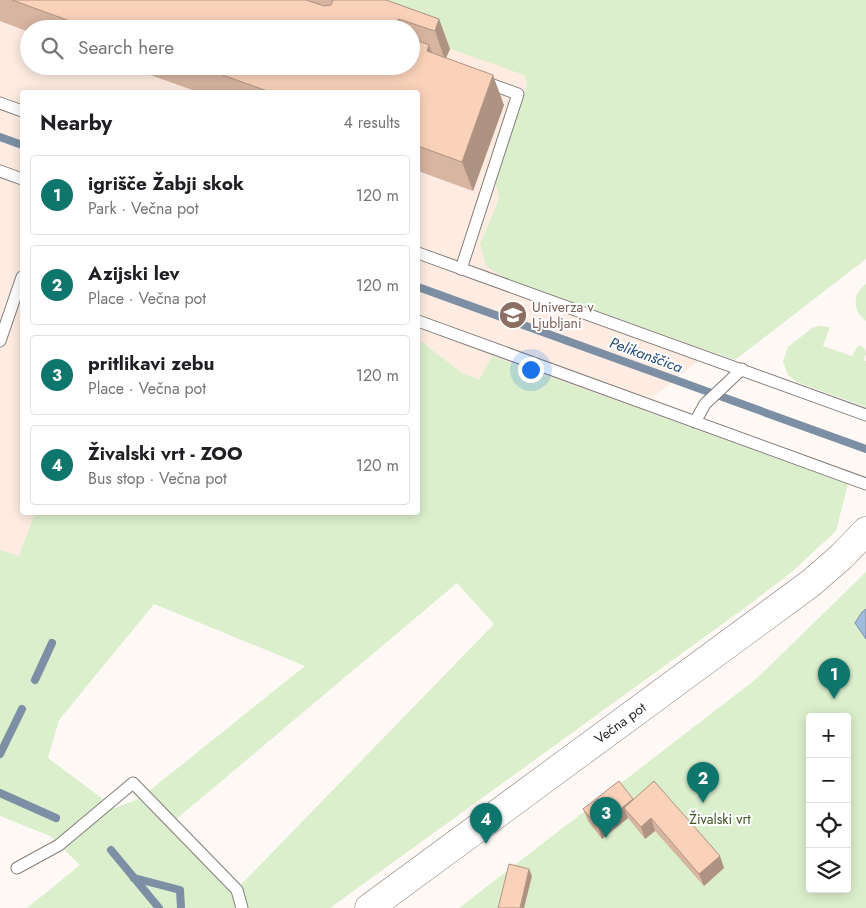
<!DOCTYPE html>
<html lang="en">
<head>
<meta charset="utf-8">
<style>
  :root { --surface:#fff; --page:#f2f2f2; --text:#202124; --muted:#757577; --line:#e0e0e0; --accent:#0f766e }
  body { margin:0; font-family:Jost,sans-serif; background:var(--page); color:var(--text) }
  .controls { position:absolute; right:15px; bottom:15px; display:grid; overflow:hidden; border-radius:5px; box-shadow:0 2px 12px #0003 }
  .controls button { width:45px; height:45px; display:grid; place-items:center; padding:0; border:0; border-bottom:1px solid var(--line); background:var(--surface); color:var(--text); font:25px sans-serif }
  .you { position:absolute; left:530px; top:369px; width:18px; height:18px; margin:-12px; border:4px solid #fff; border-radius:50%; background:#1a73e8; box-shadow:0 0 0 8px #1a73e833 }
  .badge { display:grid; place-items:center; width:32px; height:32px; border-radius:50%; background:var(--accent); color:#fff; font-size:16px; font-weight:700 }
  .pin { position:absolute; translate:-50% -41px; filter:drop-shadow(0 1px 2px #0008) }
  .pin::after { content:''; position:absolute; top:26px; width:18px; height:15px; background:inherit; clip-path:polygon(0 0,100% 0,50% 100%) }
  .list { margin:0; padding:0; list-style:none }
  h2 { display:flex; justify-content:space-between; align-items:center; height:65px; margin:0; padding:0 20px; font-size:21px }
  h2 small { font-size:16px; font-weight:400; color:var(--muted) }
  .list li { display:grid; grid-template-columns:32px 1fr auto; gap:15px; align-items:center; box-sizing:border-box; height:80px; margin:0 10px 10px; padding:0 10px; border:1px solid var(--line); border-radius:5px }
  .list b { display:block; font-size:19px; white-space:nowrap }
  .list p { margin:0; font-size:16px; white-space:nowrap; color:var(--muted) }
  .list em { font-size:16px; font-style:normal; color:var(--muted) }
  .icon { flex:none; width:28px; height:28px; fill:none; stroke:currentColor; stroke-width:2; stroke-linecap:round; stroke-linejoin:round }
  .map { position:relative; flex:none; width:866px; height:908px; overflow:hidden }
  .search { position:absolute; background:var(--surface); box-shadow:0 2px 12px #0003; left:20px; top:20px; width:400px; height:55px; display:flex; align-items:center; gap:12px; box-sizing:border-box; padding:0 18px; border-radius:28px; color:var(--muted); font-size:19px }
  .panel { position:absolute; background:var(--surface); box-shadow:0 2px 12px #0003; left:20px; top:90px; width:400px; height:425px; border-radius:5px }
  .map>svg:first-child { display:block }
  .education { fill:#feece2; fill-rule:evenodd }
  .green { fill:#dbefcc; fill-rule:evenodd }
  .water { fill:#a0bbdb; stroke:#7c8fa4 }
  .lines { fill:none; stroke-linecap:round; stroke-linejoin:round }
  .stream { stroke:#7c8fa4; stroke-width:8 }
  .lane-casing { stroke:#827d7a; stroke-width:13 }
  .secondary-casing { stroke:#827d7a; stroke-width:29 }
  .lane { stroke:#fff; stroke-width:11 }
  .secondary { stroke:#fff; stroke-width:28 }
  .wall { fill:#d7b5a0 }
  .shaded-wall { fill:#af9382 }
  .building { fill:#fad2ba; stroke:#af9382 }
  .labels { text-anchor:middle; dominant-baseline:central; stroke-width:4; stroke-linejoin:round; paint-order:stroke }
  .education-label { font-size:14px; fill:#785e54; stroke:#fff; text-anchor:start }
  .street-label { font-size:14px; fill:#292725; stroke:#fff }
  .park-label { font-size:14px; fill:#38521c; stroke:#fff }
  .water-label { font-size:15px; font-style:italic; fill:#234a75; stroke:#fff }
</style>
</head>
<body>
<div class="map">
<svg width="866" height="908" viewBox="0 0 866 908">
  <rect width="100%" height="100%" fill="#fff9f5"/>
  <!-- education -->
  <path class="education" d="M0,0L29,29V66H411V35L524,74L527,86L492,167L499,199L480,244L507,279L711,351L638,409L447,505L333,604L163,541L0,649ZM22,92H418V512H22Z"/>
  <!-- green -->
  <g class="green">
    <polygon points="314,0 866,0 866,259 735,360 507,279 486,266 480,244 499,199 492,167 527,86 524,75 411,35 411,29 395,29"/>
    <path d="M866,284V321C852,311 852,294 866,284Z"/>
    <polygon points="820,326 830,327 823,346 852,356 858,346 862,346 865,349 866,354 864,360 866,361 866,407 797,382 788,375 783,361 788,347 812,328"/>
    <path d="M418,339L462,373L479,380L492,356L848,484L836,531L793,571L746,607L330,908H27L80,865L50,836L0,816V550L19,556L35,513L418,512ZM457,583L494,624L232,894L168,826ZM154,604L305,666L139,799L115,808L48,758L59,720Z"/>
    <path d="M866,572V908H459L756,679ZM810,717H847V889H810Z"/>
  </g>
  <!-- water -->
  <polygon class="water" points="866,609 866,639 855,623 862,612"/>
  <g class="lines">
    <!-- stream -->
    <g class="stream">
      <polyline points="0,137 22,145"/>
      <polyline points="418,287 866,449"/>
      <polyline points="35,680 52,643"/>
      <polyline points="0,754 22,709"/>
      <polyline points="0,793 56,818"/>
      <polyline points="111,850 159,908"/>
      <polyline points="134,878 180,890 181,908"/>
    </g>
    <defs>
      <g id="lane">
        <polyline points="0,103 22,111"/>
        <polyline points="0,171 22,179"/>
        <polyline points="418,253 866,415"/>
        <polyline points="461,269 518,94 482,81"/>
        <polyline points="418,321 866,484"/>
        <polyline points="0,341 22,277"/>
        <polyline points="695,422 705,404 742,369"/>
        <polyline points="17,868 59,845 133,783 237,890 242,908"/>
      </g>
      <polyline id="secondary" points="369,908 811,583 842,556 866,531"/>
    </defs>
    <!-- lane casing -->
    <use href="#lane" class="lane-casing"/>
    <!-- secondary casing -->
    <use href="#secondary" class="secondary-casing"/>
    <!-- lane -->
    <use href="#lane" class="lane"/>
    <!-- secondary -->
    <use href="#secondary" class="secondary"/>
  </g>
  <!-- wall -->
  <g class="wall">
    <polygon points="0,0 386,0 439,19 450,49 446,58 504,105 473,191 418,171 418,92 198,92 125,66 411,66 411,29 29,29 29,32 0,21"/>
    <polygon points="633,799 633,800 720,856 724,868 704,886 655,831 645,839 628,818 602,839 588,821 583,809"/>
  </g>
  <!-- shaded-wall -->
  <g class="shaded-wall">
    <polygon points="399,19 403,29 393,29 393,24"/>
    <polygon points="439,19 450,49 445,60 435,31"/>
    <polygon points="429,45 440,74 427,51"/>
    <polygon points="493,75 504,105 473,191 462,162"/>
    <polygon points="633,799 637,811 624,808 628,818 602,839 598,827"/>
    <polygon points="651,818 655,831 645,839 641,827"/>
    <polygon points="720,856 724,868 704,886 699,874"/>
    <polygon points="529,869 532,876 524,908 520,908"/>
  </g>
  <!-- building -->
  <g class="building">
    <polygon points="12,0 306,0 324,6 331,5 333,0 386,0 439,19 435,31 399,19 393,24 393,29 92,29"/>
    <polygon points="411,38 429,45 427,51 493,75 462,162 418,146 418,92 270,92 197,66 411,66"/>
    <polygon points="619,781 633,799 598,827 583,809"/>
    <polygon points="654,781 720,856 699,874 651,818 641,827 624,808"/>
    <polygon points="509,864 529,869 520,908 498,908"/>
  </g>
  <!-- icons -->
  <defs>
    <symbol id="university-disc" viewBox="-11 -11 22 22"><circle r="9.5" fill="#8d6e63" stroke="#fff"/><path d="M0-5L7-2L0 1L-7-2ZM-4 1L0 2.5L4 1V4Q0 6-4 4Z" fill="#fff"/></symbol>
  </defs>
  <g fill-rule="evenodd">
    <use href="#university-disc" x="497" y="299" width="32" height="32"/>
  </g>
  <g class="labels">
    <!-- education labels -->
    <g class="education-label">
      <text x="532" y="307">Univerza v<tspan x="532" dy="16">Ljubljani</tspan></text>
    </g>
    <!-- street labels -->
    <g class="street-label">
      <text transform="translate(620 723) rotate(-36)">Večna pot</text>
    </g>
    <!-- park labels -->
    <g class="park-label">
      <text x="720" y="819">Živalski vrt</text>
    </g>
    <!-- water labels -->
    <g class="water-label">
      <text transform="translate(646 355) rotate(20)">Pelikanščica</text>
    </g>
  </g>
</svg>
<div class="controls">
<button>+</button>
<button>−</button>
<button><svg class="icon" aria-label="locate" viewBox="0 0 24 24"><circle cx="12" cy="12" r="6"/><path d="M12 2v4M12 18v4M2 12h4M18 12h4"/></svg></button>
<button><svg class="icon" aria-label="layers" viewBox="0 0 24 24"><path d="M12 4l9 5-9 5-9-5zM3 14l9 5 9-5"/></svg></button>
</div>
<div class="you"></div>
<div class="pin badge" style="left:834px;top:699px">1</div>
<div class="pin badge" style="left:703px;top:803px">2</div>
<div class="pin badge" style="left:606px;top:838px">3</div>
<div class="pin badge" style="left:486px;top:844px">4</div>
<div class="search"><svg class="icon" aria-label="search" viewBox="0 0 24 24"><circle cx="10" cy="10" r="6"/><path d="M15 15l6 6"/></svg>Search here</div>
<section class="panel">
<h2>Nearby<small>4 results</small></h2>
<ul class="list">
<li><span class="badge">1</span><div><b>igrišče Žabji skok</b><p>Park · Večna pot</p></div><em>120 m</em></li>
<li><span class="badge">2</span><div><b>Azijski lev</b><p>Place · Večna pot</p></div><em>120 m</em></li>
<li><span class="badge">3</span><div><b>pritlikavi zebu</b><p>Place · Večna pot</p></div><em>120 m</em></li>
<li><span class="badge">4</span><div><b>Živalski vrt - ZOO</b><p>Bus stop · Večna pot</p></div><em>120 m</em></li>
</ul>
</section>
</div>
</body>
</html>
